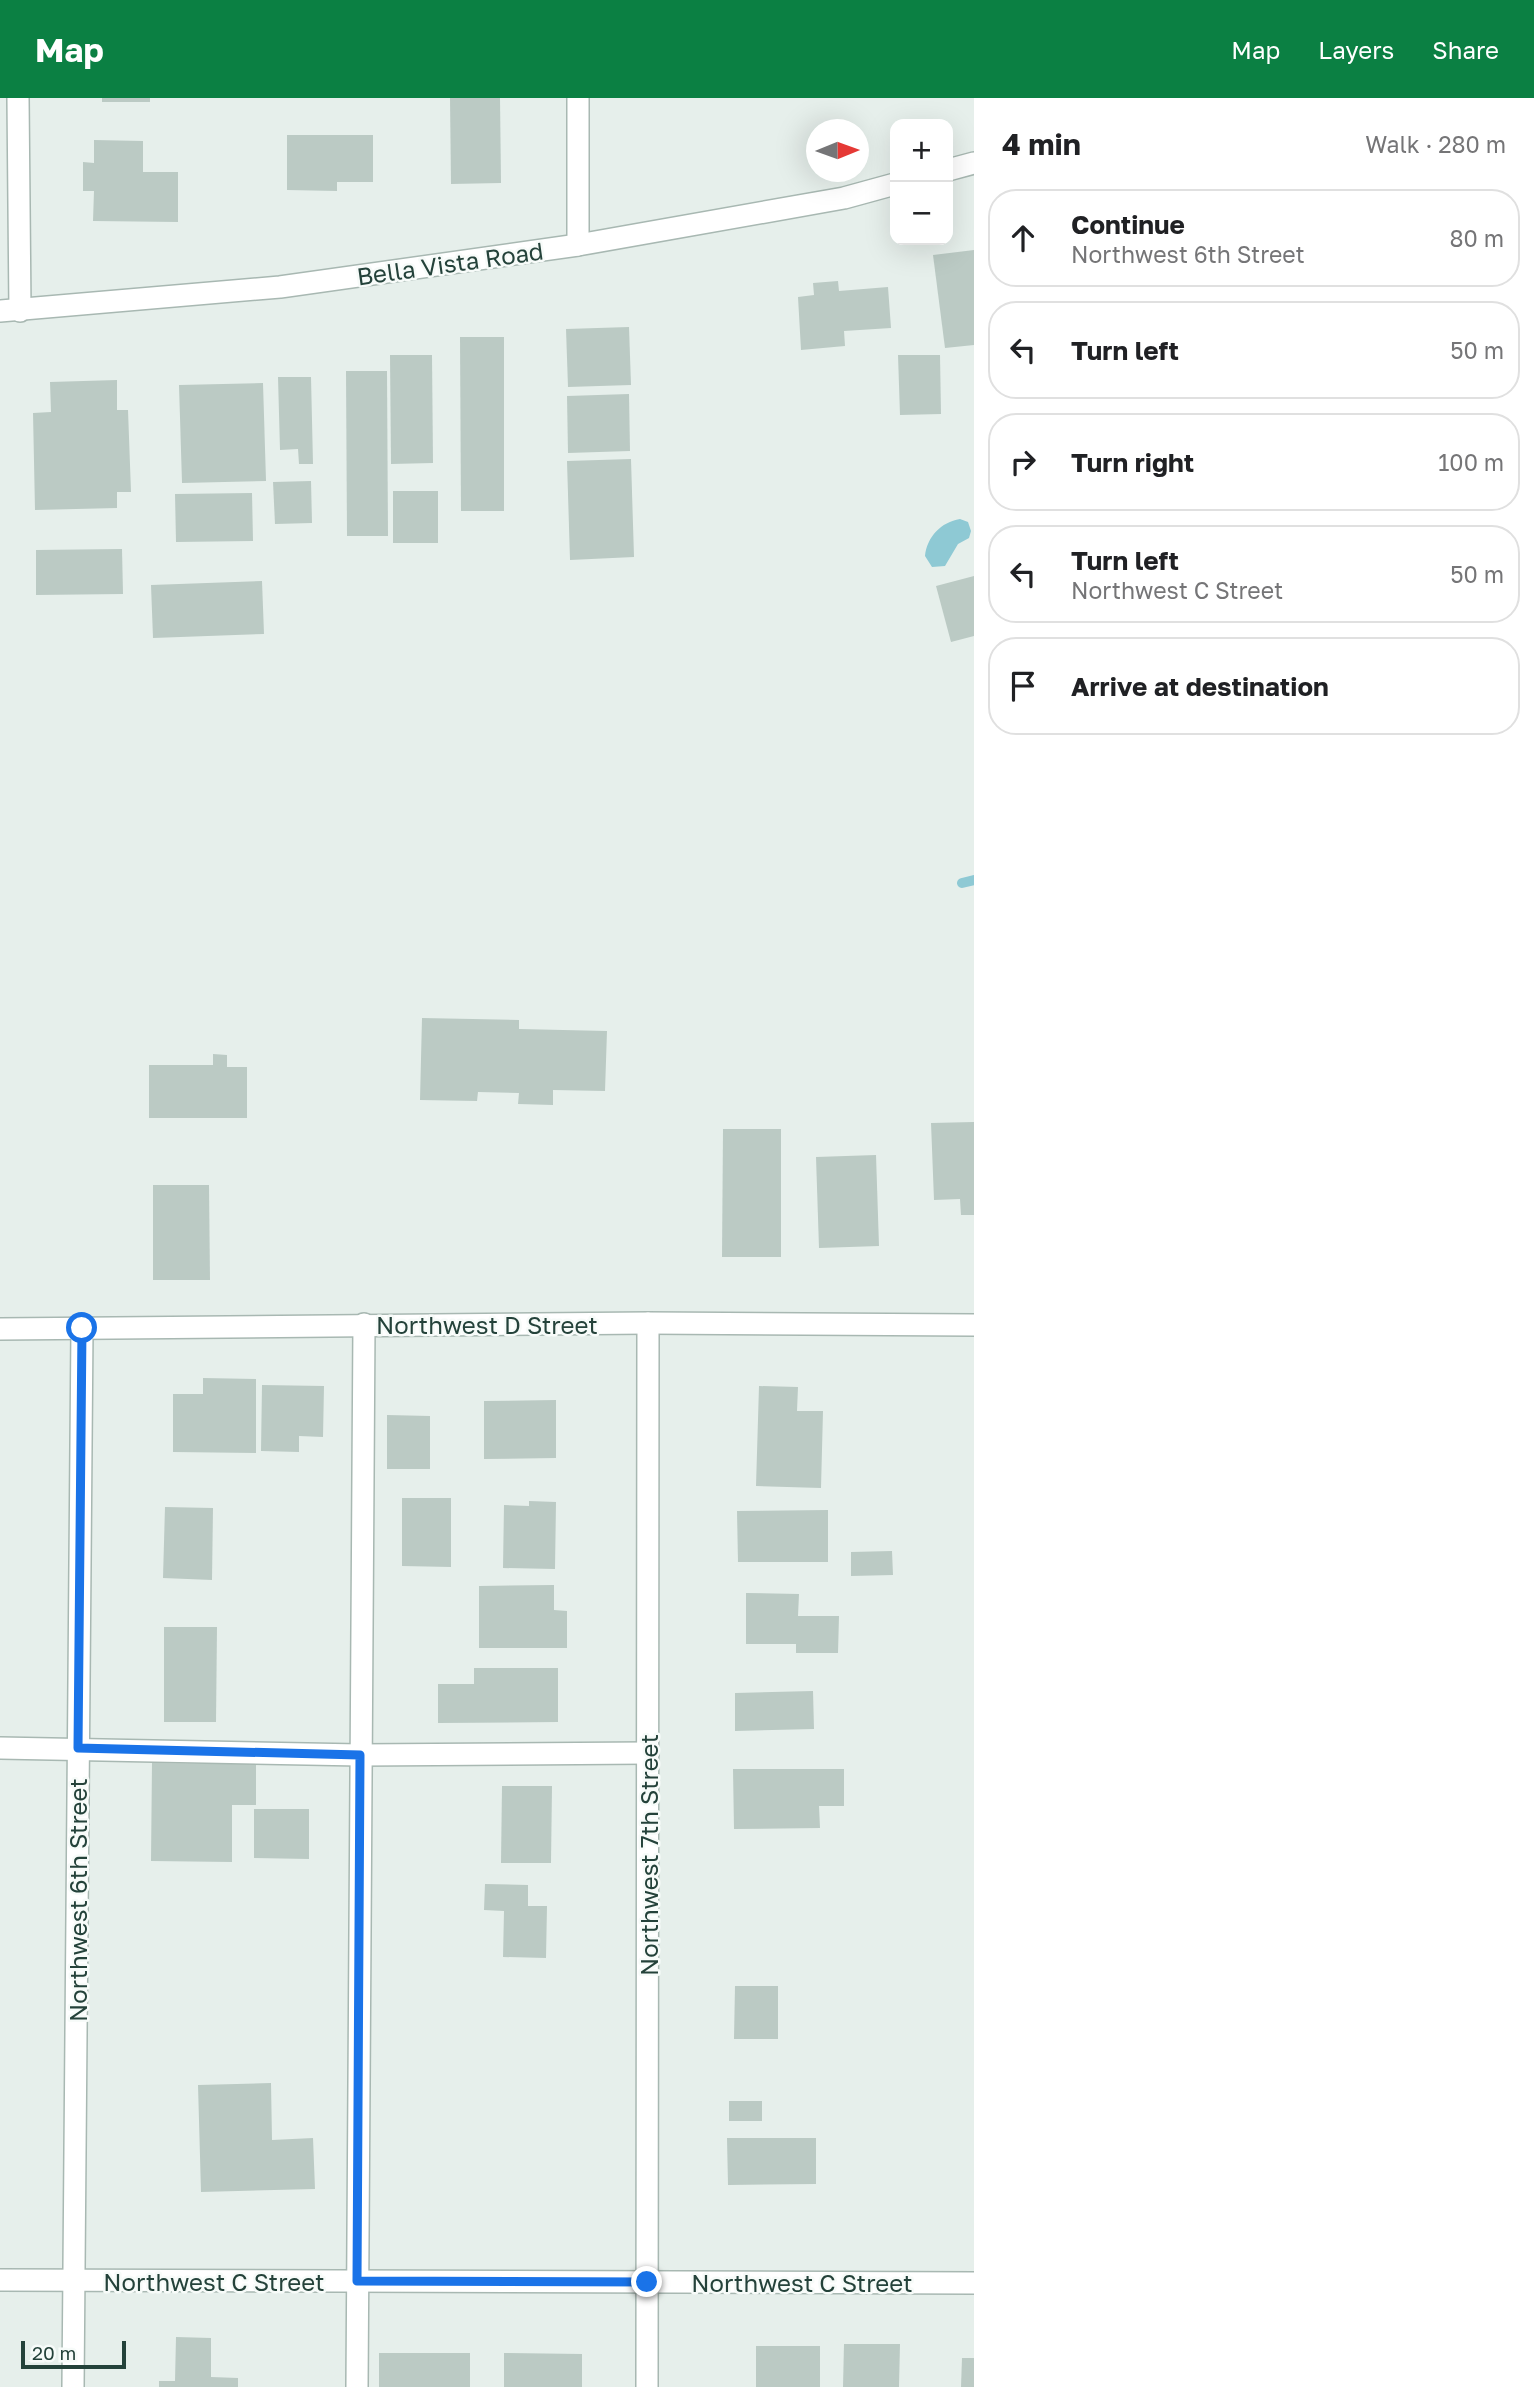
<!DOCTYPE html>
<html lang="en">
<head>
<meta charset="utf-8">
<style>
  :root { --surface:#fff; --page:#f6f6f6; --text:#202124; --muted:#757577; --line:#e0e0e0; --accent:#0b8043 }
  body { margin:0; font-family:"Golos Text",sans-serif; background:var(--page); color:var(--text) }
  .controls { position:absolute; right:21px; top:21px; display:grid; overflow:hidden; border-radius:14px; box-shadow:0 7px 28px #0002 }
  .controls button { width:63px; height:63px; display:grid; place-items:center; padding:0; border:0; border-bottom:2px solid var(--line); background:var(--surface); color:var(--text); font:35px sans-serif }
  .compass { position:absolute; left:806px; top:21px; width:63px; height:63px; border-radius:50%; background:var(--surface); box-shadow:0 7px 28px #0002; rotate:89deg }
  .scale { position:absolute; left:21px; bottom:18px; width:105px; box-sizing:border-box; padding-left:7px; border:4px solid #24423a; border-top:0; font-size:19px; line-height:24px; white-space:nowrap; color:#24423a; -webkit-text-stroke:5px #f7fbf9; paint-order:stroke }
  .stop { position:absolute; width:21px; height:21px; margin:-16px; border:5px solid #1a73e8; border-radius:50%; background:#fff }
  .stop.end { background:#1a73e8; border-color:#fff; box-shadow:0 2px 7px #0008 }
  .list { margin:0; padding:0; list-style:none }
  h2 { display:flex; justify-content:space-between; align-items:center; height:91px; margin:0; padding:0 28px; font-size:30px }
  h2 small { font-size:23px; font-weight:400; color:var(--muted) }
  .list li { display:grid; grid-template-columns:46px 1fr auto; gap:21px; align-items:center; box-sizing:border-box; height:98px; margin:0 14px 14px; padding:0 14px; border:2px solid var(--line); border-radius:28px }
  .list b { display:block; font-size:26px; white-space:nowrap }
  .list p { margin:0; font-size:23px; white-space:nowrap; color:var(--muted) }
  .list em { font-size:23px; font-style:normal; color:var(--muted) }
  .icon { flex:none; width:38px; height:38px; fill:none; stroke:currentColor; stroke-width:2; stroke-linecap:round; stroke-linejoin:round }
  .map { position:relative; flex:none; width:974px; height:2289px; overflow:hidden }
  header { display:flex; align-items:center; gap:42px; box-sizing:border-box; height:98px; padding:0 35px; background:var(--accent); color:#fff }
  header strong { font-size:33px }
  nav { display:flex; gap:38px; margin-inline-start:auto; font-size:24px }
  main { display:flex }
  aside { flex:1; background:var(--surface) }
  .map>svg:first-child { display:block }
  .water { fill:#8ec9d4 }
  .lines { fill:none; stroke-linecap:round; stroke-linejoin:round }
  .stream { stroke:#8ec9d4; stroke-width:10 }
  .building { fill:#bbcac4 }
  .minor-casing { stroke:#a8b8b2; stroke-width:24 }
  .minor { stroke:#fff; stroke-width:21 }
  .route { stroke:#1a73e8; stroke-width:9 }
  .labels { text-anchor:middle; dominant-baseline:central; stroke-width:5; stroke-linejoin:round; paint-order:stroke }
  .street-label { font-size:24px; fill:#24423a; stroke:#f7fbf9 }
</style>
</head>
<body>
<header>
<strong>Map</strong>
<nav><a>Map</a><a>Layers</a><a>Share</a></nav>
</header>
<main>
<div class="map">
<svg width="974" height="2289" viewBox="0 0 974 2289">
  <rect width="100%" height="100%" fill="#e6efeb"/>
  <!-- water -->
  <path class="water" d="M960,421L968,424L971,433L969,440L958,446L945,468L932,469L925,458C927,439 941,424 960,421Z"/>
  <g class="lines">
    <!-- stream -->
    <polyline class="stream" points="962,785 974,782"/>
  </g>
  <!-- building -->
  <g class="building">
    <rect x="102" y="0" width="48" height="4"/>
    <polygon points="450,0 500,0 501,85 451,86"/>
    <polygon points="287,37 373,37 373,84 337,84 337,93 287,92"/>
    <polygon points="94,42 143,43 143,74 178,74 178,124 93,123 94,93 83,93 83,64 94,65"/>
    <polygon points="974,152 974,247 945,250 933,157"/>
    <polygon points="838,183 839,193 888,189 891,230 844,233 845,248 801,252 798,199 814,197 813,185"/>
    <polygon points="629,229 631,287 568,289 566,231"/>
    <polygon points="460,239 504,239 504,413 461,413"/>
    <polygon points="390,257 432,257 433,365 391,366"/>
    <polygon points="898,257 940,257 941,316 900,317"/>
    <polygon points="346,273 387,273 388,438 347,438"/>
    <polygon points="278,279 311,279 313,366 299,366 298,351 280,352"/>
    <polygon points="117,282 117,312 128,312 131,394 117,394 117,410 35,412 33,315 51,314 50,284"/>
    <polygon points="263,285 266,383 182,385 179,287"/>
    <polygon points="629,296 630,353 568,355 567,298"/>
    <polygon points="631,361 634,459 570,462 567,363"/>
    <polygon points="311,383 312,425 275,426 273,384"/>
    <rect x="393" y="393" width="45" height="52"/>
    <polygon points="252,395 253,443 176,444 175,396"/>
    <polygon points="122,451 123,496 36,497 36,452"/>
    <polygon points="974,478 974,538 951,544 936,488"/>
    <polygon points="262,483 264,536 153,540 151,487"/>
    <polygon points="422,920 519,922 519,931 607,933 605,993 553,992 553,1007 518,1006 519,995 478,994 477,1003 420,1002"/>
    <polygon points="213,956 227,957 227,969 247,969 247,1020 149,1020 149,967 213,967"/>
    <polygon points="974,1024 974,1117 961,1117 960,1101 934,1102 931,1025"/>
    <polygon points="723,1031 781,1031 781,1159 722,1159"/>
    <polygon points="876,1057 879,1148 819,1150 816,1059"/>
    <polygon points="153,1087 209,1087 210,1182 153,1182"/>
    <polygon points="203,1280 256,1281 256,1355 173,1354 173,1296 203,1296"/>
    <polygon points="262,1287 324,1288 323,1339 299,1338 299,1354 261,1353"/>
    <polygon points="759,1288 798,1289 797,1313 823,1313 821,1390 756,1388"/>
    <polygon points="556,1302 556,1360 484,1361 484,1303"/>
    <polygon points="387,1317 430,1318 430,1371 387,1371"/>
    <polygon points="402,1400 451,1400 451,1469 402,1468"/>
    <polygon points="529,1403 556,1404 555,1471 503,1470 504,1407 529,1408"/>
    <polygon points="165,1409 213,1410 212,1482 163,1480"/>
    <polygon points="828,1412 828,1464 738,1464 737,1413"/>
    <polygon points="892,1453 893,1477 851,1478 851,1454"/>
    <polygon points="554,1487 554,1512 567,1513 567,1550 479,1550 479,1488"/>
    <polygon points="746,1495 799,1496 798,1518 839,1518 838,1555 796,1555 796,1546 746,1546"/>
    <polygon points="164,1529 217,1529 216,1624 164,1624"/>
    <polygon points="474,1570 558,1570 558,1624 438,1625 438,1586 474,1586"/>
    <polygon points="813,1593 814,1631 735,1633 735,1595"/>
    <polygon points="152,1665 256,1666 256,1707 232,1707 232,1764 151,1763"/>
    <polygon points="733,1671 844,1671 844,1708 819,1708 820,1730 734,1731"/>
    <polygon points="502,1688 552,1688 551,1765 501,1765"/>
    <polygon points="254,1711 309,1711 309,1761 254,1760"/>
    <polygon points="485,1786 528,1787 528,1808 547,1808 546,1860 503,1859 504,1813 484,1812"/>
    <polygon points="735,1888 778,1888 778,1941 734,1941"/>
    <polygon points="271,1985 272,2042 313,2040 315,2091 201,2094 198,1987"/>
    <rect x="729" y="2003" width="33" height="20"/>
    <polygon points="727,2040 816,2040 816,2086 728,2087"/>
    <polygon points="176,2239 211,2240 211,2279 238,2280 238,2289 159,2289 159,2283 175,2283"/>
    <polygon points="844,2246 900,2246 899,2289 843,2289"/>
    <rect x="756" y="2248" width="64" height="41"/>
    <rect x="379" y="2255" width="91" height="34"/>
    <polygon points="504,2255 582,2256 582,2289 504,2289"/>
    <polygon points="962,2260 974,2260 974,2289 961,2289"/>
  </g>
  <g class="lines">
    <defs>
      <g id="minor">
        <polyline points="18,0 20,213"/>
        <polyline points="578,0 578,147"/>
        <polyline points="948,72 974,65"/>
        <polyline points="0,213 280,189 578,147 844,100 895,86"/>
        <polyline points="0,1231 648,1225 974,1227"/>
        <polyline points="0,1650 360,1657 648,1655"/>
        <polyline points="0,2182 974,2185"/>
        <polyline points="73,2289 82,1230"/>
        <polyline points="357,2289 364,1226"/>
        <polyline points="647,2289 648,1225"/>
      </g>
    </defs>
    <!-- minor casing -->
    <use href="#minor" class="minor-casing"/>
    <!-- minor -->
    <use href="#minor" class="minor"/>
  </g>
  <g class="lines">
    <!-- route -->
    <polyline class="route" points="82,1230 78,1650 360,1657 357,2183 647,2184"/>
  </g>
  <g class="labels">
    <!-- street labels -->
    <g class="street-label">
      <text transform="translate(450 165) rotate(-8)">Bella Vista Road</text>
      <text x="487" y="1226">Northwest D Street</text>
      <text transform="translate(648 1757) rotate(-90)">Northwest 7th Street</text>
      <text transform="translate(77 1802) rotate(-90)">Northwest 6th Street</text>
      <text x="214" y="2183">Northwest C Street</text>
      <text x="802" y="2184">Northwest C Street</text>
    </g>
  </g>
</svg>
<div class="controls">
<button>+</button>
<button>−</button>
</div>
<svg class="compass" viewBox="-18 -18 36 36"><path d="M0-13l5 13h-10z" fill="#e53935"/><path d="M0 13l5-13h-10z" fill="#757577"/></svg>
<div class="scale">20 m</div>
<div class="stop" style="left:82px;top:1230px"></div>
<div class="stop end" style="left:647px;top:2184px"></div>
</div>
<aside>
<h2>4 min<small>Walk · 280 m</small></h2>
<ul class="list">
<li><svg class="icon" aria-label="ahead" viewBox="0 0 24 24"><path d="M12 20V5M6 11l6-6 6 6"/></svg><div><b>Continue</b><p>Northwest 6th Street</p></div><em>80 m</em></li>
<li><svg class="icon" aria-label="left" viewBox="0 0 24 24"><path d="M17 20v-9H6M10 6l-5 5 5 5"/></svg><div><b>Turn left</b></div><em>50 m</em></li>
<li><svg class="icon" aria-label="right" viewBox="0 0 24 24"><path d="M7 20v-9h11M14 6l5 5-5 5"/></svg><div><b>Turn right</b></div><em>100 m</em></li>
<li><svg class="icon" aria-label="left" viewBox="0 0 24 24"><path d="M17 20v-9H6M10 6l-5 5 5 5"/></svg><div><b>Turn left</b><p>Northwest C Street</p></div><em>50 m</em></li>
<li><svg class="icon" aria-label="arrive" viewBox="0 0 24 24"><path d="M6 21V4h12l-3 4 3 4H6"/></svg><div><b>Arrive at destination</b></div></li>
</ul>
</aside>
</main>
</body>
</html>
